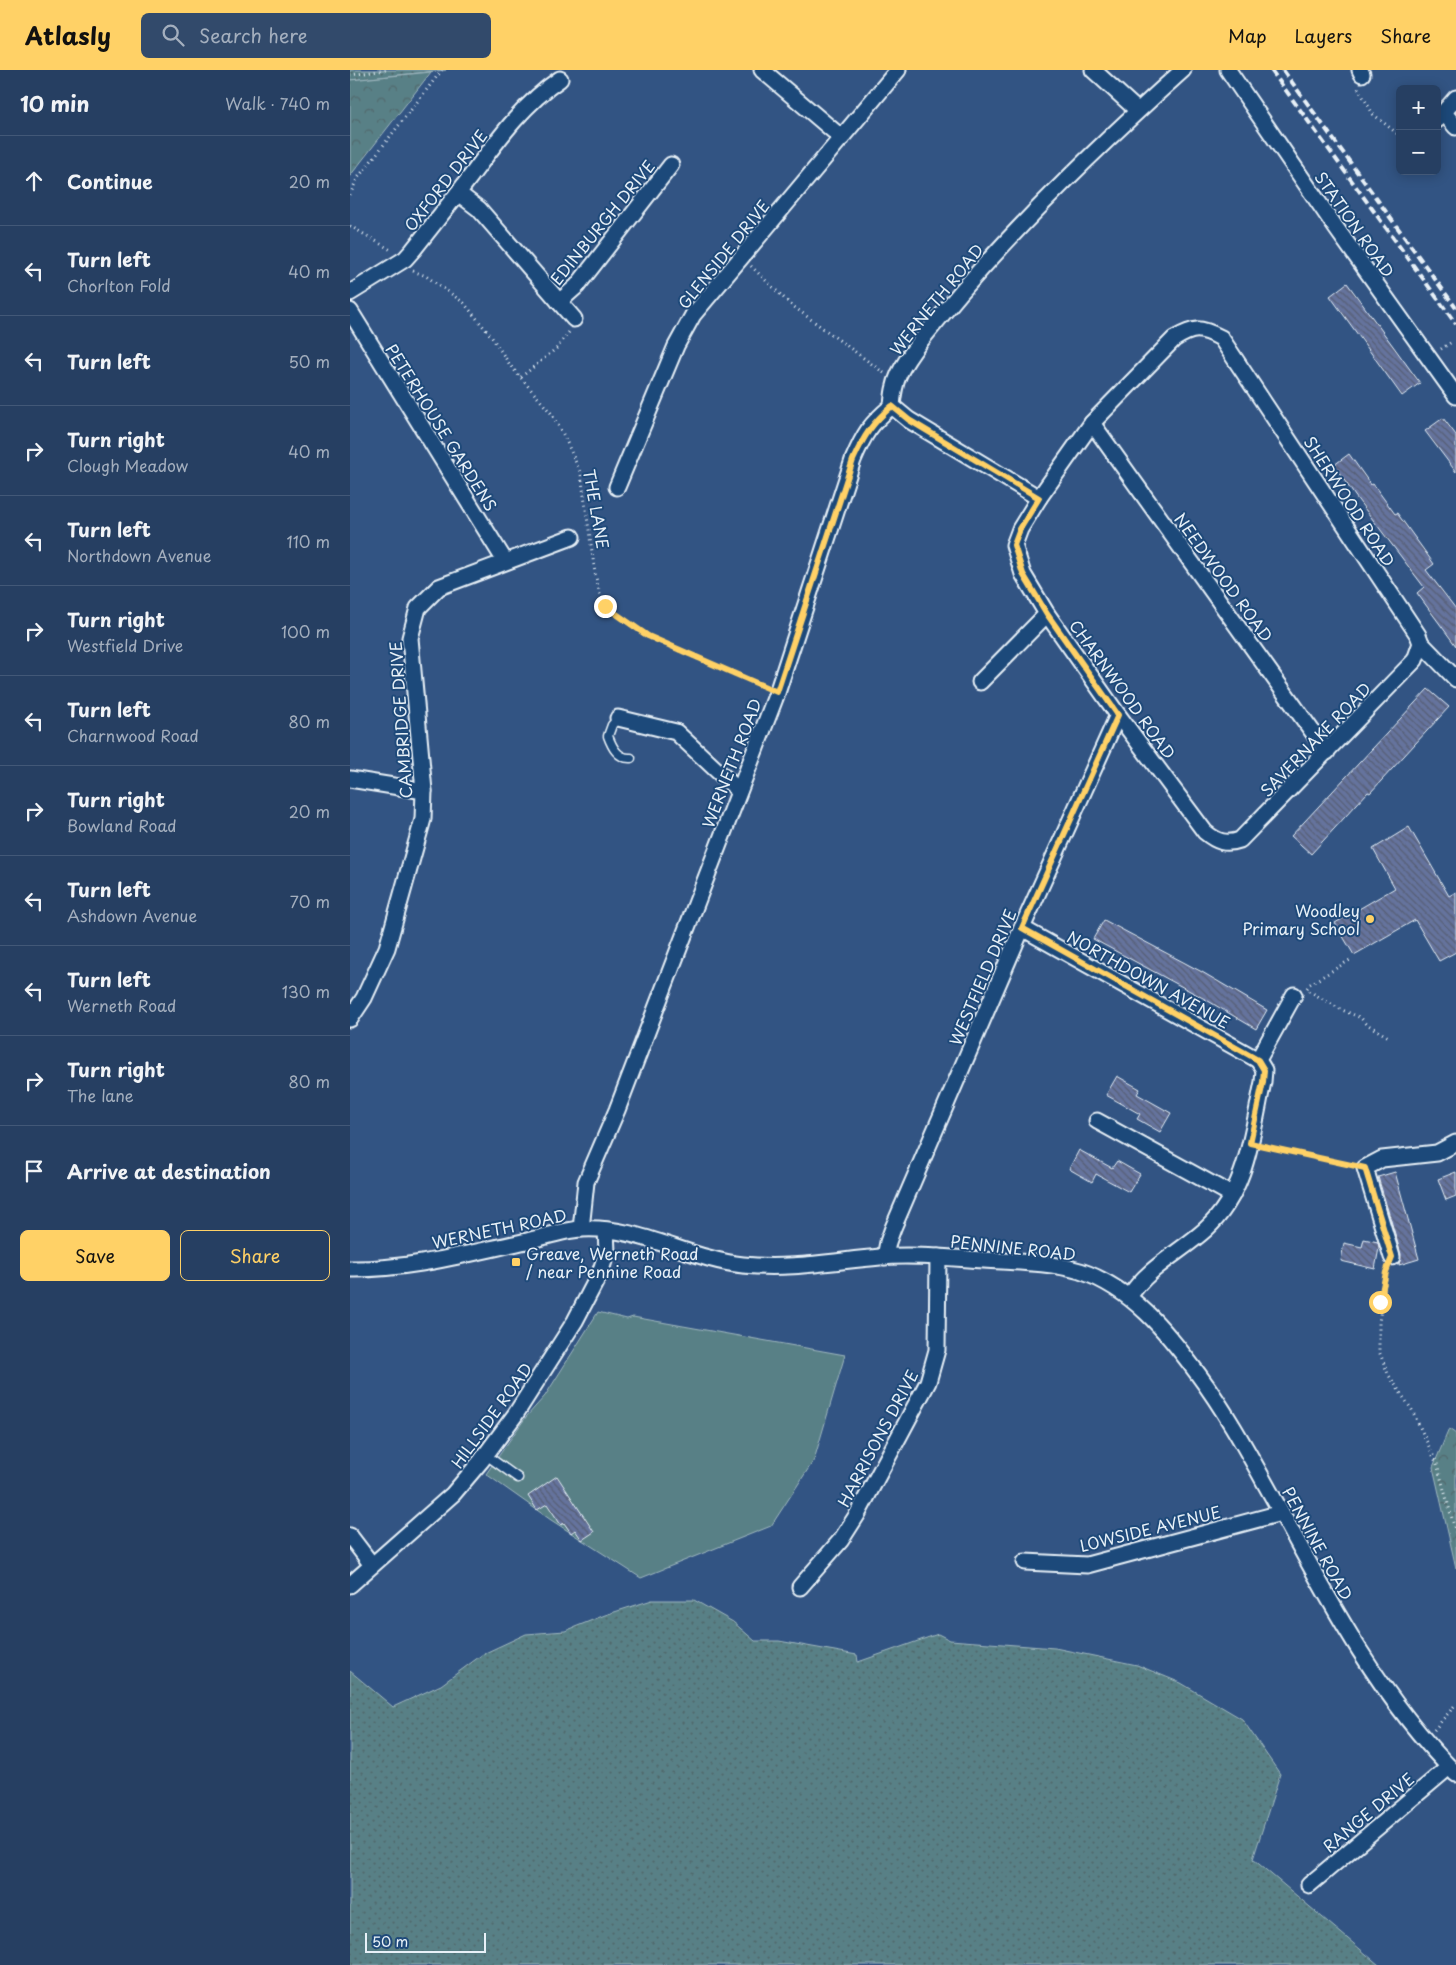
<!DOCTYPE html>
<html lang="en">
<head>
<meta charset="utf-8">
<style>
  :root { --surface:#263f62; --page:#324a6b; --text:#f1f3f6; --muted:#a4afbe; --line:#425877; --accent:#ffd166 }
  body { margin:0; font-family:"Playpen Sans",sans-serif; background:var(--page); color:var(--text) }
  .controls { position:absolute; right:15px; top:15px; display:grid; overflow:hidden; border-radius:8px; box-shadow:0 2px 12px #0003 }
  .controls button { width:45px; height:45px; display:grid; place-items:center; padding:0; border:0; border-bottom:1px solid var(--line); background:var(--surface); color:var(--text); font:25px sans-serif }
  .scale { position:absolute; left:15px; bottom:12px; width:121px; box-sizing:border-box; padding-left:5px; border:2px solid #e8f1f8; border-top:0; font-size:14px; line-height:18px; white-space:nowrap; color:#e8f1f8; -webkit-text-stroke:4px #1f4a7a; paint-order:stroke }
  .stop { position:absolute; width:15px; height:15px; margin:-11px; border:4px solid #ffd166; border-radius:50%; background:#fff }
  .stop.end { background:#ffd166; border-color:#fff; box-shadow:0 1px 5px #0008 }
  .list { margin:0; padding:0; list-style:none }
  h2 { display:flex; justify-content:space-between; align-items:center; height:65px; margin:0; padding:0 20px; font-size:21px }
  h2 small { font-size:16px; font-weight:400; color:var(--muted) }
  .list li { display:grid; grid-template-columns:32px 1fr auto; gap:15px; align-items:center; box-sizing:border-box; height:90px; padding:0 20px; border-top:1px solid var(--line) }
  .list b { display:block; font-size:19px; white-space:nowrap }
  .list p { margin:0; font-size:16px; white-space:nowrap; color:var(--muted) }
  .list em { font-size:16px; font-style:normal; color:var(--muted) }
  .actions { display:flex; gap:10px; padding:15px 20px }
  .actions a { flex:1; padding:11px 0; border:1px solid var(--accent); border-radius:8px; text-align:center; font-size:18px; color:var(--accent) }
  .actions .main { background:var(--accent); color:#111 }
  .icon { flex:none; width:28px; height:28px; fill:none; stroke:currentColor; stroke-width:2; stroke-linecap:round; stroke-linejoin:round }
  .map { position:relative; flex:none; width:1106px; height:1895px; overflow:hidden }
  header { display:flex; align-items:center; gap:30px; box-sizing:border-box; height:70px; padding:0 25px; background:var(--accent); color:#111 }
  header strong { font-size:24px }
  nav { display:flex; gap:28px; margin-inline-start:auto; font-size:18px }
  .search { width:350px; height:45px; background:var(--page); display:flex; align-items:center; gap:12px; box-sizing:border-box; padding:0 18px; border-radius:8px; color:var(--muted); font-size:19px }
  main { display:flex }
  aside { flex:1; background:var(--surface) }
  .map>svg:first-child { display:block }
  .grass { fill:url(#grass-dots); stroke:#a0b8bf }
  .forest { fill:url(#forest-crowns); stroke:#a0b8bf }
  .pitch { fill:#598086; stroke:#a0b8bf }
  .building { fill:url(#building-back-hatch); stroke:#e8f1f8 }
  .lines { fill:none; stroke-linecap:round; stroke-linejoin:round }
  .lane-casing { stroke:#e8f1f8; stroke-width:11 }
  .street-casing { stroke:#e8f1f8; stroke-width:19 }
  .path { stroke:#e8f1f8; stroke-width:3; stroke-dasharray:1 4; stroke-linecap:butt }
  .lane { stroke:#1f4a7a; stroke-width:8 }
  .street { stroke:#1f4a7a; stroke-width:15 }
  .rail { stroke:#e8f1f8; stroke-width:4; stroke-dasharray:8 4; stroke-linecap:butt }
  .route { stroke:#ffd166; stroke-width:6 }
  .poi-dot { fill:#ffd166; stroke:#1f4a7a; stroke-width:2 }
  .labels { text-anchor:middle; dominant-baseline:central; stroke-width:4; stroke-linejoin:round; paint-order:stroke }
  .street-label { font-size:16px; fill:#e8f1f8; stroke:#1f4a7a }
  .poi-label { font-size:16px; fill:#e8f1f8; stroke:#1f4a7a; text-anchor:end }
</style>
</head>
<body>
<header>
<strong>Atlasly</strong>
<div class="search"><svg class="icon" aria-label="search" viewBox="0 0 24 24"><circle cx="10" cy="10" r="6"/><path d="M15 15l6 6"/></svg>Search here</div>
<nav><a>Map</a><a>Layers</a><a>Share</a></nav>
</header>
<main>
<aside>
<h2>10 min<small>Walk · 740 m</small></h2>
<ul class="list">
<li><svg class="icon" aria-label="ahead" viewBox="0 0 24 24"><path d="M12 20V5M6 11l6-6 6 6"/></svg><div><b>Continue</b></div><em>20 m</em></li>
<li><svg class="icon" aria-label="left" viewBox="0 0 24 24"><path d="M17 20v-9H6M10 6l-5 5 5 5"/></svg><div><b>Turn left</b><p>Chorlton Fold</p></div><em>40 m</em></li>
<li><svg class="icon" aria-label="left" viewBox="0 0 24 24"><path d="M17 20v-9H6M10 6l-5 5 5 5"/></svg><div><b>Turn left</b></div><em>50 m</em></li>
<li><svg class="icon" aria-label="right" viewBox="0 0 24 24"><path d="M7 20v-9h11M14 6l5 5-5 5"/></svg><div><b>Turn right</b><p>Clough Meadow</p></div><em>40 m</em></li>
<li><svg class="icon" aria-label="left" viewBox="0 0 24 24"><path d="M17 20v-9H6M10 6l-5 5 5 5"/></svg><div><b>Turn left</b><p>Northdown Avenue</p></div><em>110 m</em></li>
<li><svg class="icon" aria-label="right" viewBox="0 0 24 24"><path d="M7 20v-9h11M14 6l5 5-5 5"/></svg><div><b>Turn right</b><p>Westfield Drive</p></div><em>100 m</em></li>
<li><svg class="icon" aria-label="left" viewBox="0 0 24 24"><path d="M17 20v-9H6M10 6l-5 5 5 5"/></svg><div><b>Turn left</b><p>Charnwood Road</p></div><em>80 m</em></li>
<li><svg class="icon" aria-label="right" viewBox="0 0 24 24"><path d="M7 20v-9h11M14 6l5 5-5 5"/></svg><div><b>Turn right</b><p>Bowland Road</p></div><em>20 m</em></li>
<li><svg class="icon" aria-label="left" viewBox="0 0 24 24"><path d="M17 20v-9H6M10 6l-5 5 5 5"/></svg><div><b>Turn left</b><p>Ashdown Avenue</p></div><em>70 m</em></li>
<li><svg class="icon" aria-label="left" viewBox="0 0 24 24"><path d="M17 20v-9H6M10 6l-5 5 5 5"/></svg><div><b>Turn left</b><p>Werneth Road</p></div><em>130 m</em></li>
<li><svg class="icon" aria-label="right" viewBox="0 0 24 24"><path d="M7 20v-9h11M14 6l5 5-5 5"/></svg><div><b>Turn right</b><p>The lane</p></div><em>80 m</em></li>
<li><svg class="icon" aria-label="arrive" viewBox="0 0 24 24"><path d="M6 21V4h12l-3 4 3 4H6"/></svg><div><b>Arrive at destination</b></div></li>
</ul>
<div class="actions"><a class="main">Save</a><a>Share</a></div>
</aside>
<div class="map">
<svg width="1106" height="1895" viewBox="0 0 1106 1895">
  <defs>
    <pattern id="grass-dots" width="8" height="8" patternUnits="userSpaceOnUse" patternTransform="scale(1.25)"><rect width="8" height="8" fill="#598086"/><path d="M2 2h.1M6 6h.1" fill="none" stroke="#50676b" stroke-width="1.8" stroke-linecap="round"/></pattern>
    <pattern id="forest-crowns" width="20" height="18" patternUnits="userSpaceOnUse" patternTransform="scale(1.25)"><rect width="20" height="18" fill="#598086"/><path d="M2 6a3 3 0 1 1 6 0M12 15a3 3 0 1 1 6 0" fill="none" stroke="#50676b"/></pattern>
    <pattern id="building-back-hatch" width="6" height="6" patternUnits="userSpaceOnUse" patternTransform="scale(1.25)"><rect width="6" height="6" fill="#65739d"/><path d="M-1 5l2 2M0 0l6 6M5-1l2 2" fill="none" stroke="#565e74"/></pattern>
  </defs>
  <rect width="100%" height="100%" fill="#325483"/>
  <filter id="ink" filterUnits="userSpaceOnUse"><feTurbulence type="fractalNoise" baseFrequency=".02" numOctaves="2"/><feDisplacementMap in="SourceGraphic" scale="10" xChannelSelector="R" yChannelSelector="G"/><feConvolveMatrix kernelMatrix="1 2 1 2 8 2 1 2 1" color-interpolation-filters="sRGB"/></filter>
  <g filter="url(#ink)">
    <!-- grass -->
    <g class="grass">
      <polygon points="0,0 96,0 0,10"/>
      <polygon points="302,1530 344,1530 383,1552 405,1571 429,1571 507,1585 508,1592 588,1564 600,1570 705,1578 787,1595 831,1613 892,1649 930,1704 903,1789 1029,1895 0,1895 0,1601 43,1637 91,1615 133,1584 176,1564 215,1561 255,1545"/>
    </g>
    <!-- forest -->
    <g class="forest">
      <polygon points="81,2 0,106 0,107 0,10"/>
      <polygon points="1099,1359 1106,1364 1106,1498 1083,1397"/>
    </g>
    <!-- pitch -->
    <polygon class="pitch" points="248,1242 277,1249 283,1247 495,1285 464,1390 421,1456 291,1508 201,1450 136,1404 176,1347 195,1326"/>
    <!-- building -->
    <g class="building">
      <polygon points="997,213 1070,313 1052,326 980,226"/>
      <polygon points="1093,348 1106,365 1106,402 1075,361"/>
      <polygon points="999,384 1021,415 1023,414 1045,444 1047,443 1084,494 1076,500 1106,539 1106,576 1067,523 1074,517 1005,426 984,395"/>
      <polygon points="1078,619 1099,637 1020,723 1018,722 961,784 941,766"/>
      <polygon points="1059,757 1099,826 1106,822 1106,882 1089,891 1065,850 1004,885 985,853 1045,818 1023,779"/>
      <polygon points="754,850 852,902 917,940 906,959 853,928 743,869"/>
      <polygon points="767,1006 790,1019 787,1024 821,1043 810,1062 787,1049 790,1044 756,1025"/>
      <polygon points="729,1080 762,1098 767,1091 790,1104 779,1122 746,1104 742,1112 719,1099"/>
      <polygon points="1045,1102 1069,1189 1049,1195 1051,1184 1028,1107"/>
      <polygon points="1106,1102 1106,1126 1096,1130 1088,1109"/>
      <polygon points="1014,1169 1028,1172 1029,1178 1025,1199 991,1191 994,1173 1012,1177"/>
      <polygon points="207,1406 244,1462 232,1470 225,1460 221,1463 214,1453 211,1455 197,1434 187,1440 178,1426"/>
    </g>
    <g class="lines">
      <defs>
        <g id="lane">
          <path d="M268,648L262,655L258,666C262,677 268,689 281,688"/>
          <polyline points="136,1385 168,1408"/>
        </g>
        <g id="street">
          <polyline points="412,0 492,68"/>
          <polyline points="743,0 787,40"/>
          <polyline points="878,0 986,158 1106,326"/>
          <polyline points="1010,0 1012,4"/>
          <polyline points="1094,43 1106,57"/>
          <polyline points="1087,50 1106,28"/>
          <polyline points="108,123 129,139 224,249"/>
          <path d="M0,223L55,189L63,180C78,161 93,142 108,123C139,83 167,38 210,9"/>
          <polyline points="209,232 227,216 321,95"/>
          <polyline points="0,241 155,491"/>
          <polyline points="542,336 559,350 689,428"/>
          <polyline points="742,353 977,682"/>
          <polyline points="267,417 326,276 343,245 548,0"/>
          <path d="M1071,573L1065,590L890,770C876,775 867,772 855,762L768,645L697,544L673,504L664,475L670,459L689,428L742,353L824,269C844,257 850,257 871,268L1068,565L1071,573L1106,609"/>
          <polyline points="630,612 697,544"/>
          <polyline points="268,648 326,662 389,721"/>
          <polyline points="0,709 74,721"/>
          <polyline points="672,858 908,990"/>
          <polyline points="0,949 14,928 37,878 73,749 74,721 60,568 68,538 89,517 222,467"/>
          <polyline points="747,1051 882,1125"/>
          <path d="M231,1159L236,1112L267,1040L427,623L503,390C514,364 520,354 542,336C543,324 544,315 549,304C561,279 593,244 611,222C679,143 755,70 833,0"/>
          <polyline points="535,1187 538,1172 543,1158 672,858 768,645"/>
          <polyline points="1042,1187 1015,1098 1032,1089 1087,1083 1106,1073"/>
          <path d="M0,1199C60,1200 119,1183 177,1171C195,1167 214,1160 231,1159C287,1155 338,1189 393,1195C439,1200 484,1191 530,1187C565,1184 600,1188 634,1190C666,1192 700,1192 730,1201C782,1218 817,1262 848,1304C880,1347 904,1394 930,1440C980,1533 1031,1629 1106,1704"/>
          <path d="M779,1227C798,1197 831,1182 856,1159C897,1122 902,1063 913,1012L914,1000L908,990L944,925"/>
          <polyline points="0,1466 22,1495"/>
          <polyline points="675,1492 737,1495 931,1443"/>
          <polyline points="0,1515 103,1424 131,1391 165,1345 225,1251 250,1203 257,1182 256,1160"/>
          <polyline points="450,1517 491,1470 507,1445 578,1312 587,1280 588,1187"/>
          <polyline points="959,1815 1099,1697"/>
        </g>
      </defs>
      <!-- lane casing -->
      <use href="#lane" class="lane-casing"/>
      <!-- street casing -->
      <use href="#street" class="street-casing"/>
      <!-- path -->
      <g class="path">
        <polyline points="0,5 36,0"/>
        <polyline points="1008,18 1023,44 1050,66"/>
        <polyline points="0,125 7,109 92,0"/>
        <polyline points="0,156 41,180"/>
        <polyline points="401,196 440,234 534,303"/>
        <polyline points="63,201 76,206 114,233 141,266 160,295 201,343 214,366 231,404 245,503 251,529 255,536 298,567 415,617"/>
        <polyline points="1091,279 1103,271"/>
        <polyline points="171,307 207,278 219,262"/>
        <polyline points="957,918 960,914 1000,890"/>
        <polyline points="959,921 990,939 1011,948 1015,953 1040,968"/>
        <polyline points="913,1076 1002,1095"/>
        <polyline points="1037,1199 1029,1252 1029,1281 1038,1304 1062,1340 1087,1394 1106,1463"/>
        <polyline points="1084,1660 1106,1634"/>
      </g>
      <!-- lane -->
      <use href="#lane" class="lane"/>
      <!-- street -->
      <use href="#street" class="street"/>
      <!-- rail -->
      <g class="rail">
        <polyline points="921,0 1106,254"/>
        <polyline points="933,0 1106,238"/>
      </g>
    </g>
  </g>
  <g class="lines" filter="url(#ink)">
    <!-- route -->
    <path class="route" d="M255,536L298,566L427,622L503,390C514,366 522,353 542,336L559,350L689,428L670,459L664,475L673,504L697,544L768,645L672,858L908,990L914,1000L913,1012L900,1073L1015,1098L1042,1187L1036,1202L1030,1232"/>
  </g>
  <!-- markers -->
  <g class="poi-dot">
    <circle cx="1020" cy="849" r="5"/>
    <rect x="161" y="1187" width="10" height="10" rx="2.5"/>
  </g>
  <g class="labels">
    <!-- street labels -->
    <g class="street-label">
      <text transform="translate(95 110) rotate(-52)">OXFORD DRIVE</text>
      <text transform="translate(252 152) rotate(-51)">EDINBURGH DRIVE</text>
      <text transform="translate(1005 154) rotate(55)">STATION ROAD</text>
      <text transform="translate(373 184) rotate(-51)">GLENSIDE DRIVE</text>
      <text transform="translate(586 229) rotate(-51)">WERNETH ROAD</text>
      <text transform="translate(92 357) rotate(58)">PETERHOUSE GARDENS</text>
      <text transform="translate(1000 431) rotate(57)">SHERWOOD ROAD</text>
      <text transform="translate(247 439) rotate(80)">THE LANE</text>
      <text transform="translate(874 507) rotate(54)">NEEDWOOD ROAD</text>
      <text transform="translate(773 619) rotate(54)">CHARNWOOD ROAD</text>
      <text transform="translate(50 650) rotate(-94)">CAMBRIDGE DRIVE</text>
      <text transform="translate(965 669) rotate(-46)">SAVERNAKE ROAD</text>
      <text transform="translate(381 693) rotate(-69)">WERNETH ROAD</text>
      <text transform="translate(632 907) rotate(-67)">WESTFIELD DRIVE</text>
      <text transform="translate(799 909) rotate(29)">NORTHDOWN AVENUE</text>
      <text transform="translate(149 1158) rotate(-12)">WERNETH ROAD</text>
      <text transform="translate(663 1177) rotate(6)">PENNINE ROAD</text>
      <text transform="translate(141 1345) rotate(-54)">HILLSIDE ROAD</text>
      <text transform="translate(527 1368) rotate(-62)">HARRISONS DRIVE</text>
      <text transform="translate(800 1458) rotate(-14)">LOWSIDE AVENUE</text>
      <text transform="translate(968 1473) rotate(61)">PENNINE ROAD</text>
      <text transform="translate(1018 1742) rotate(-40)">RANGE DRIVE</text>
    </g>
    <!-- poi labels -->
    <g class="poi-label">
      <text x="1010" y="840">Woodley<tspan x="1010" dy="18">Primary School</tspan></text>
      <text x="176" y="1183" text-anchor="start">Greave, Werneth Road<tspan x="176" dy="18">/ near Pennine Road</tspan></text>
    </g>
  </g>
</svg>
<div class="controls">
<button>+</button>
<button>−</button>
</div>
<div class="scale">50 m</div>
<div class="stop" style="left:1030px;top:1232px"></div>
<div class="stop end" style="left:255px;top:536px"></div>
</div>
</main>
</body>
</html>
